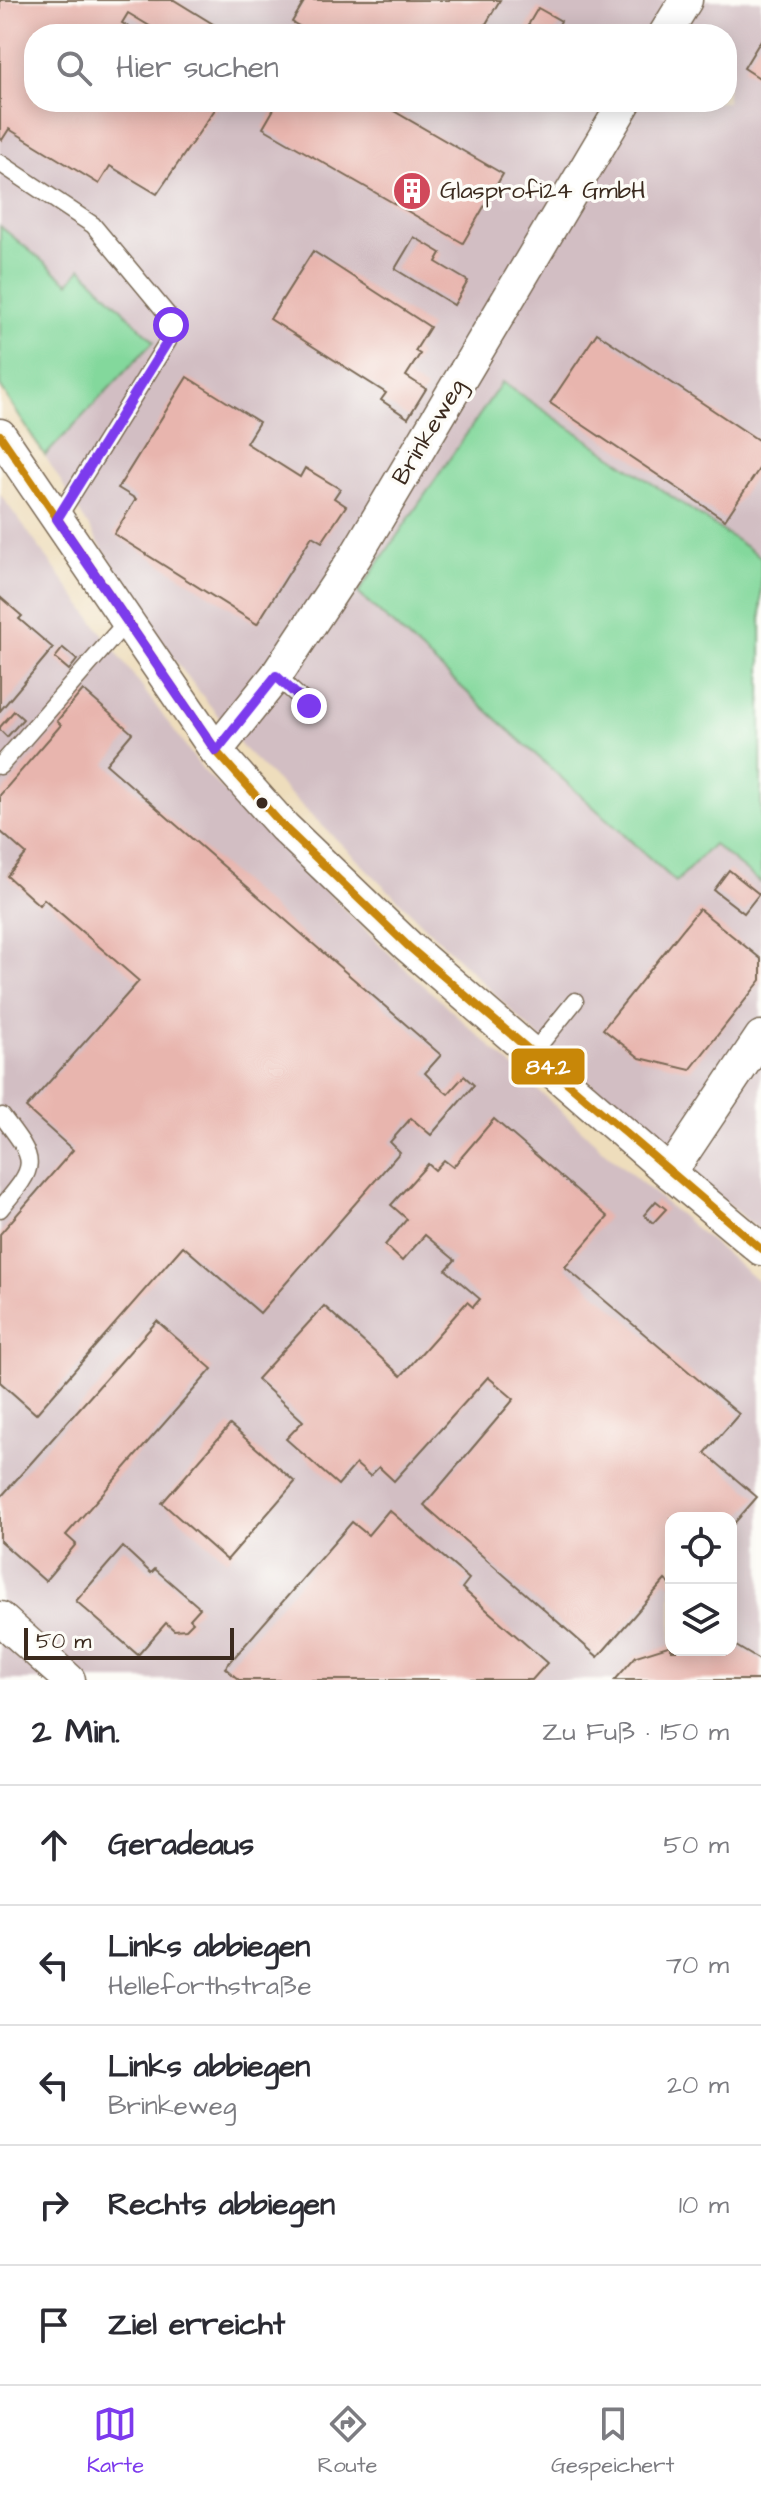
<!DOCTYPE html>
<html lang="de">
<head>
<meta charset="utf-8">
<style>
  :root { --surface:#fff; --page:#f7f7f7; --text:#2b2b33; --muted:#7c7c81; --line:#e1e1e2; --accent:#7c3aed }
  body { margin:0; font-family:"Architects Daughter",sans-serif; background:var(--page); color:var(--text) }
  .controls { position:absolute; right:24px; bottom:24px; display:grid; overflow:hidden; border-radius:16px; box-shadow:0 4px 20px #0003 }
  .controls button { width:72px; height:72px; display:grid; place-items:center; padding:0; border:0; border-bottom:2px solid var(--line); background:var(--surface); color:var(--text); font:40px sans-serif }
  .scale { position:absolute; left:24px; bottom:20px; width:210px; box-sizing:border-box; padding-left:8px; border:4px solid #3b2a1e; border-top:0; font-size:22px; line-height:28px; white-space:nowrap; color:#3b2a1e; -webkit-text-stroke:6px #fdfcf7; paint-order:stroke }
  .stop { position:absolute; width:24px; height:24px; margin:-18px; border:6px solid #7c3aed; border-radius:50%; background:#fff }
  .stop.end { background:#7c3aed; border-color:#fff; box-shadow:0 2px 8px #0008 }
  .list { margin:0; padding:0; list-style:none }
  h2 { display:flex; justify-content:space-between; align-items:center; height:104px; margin:0; padding:0 32px; font-size:34px }
  h2 small { font-size:26px; font-weight:400; color:var(--muted) }
  .list li { display:grid; grid-template-columns:52px 1fr auto; gap:24px; align-items:center; box-sizing:border-box; height:120px; padding:0 32px; border-top:2px solid var(--line) }
  .list b { display:block; font-size:30px; white-space:nowrap }
  .list p { margin:0; font-size:26px; white-space:nowrap; color:var(--muted) }
  .list em { font-size:26px; font-style:normal; color:var(--muted) }
  .icon { flex:none; width:44px; height:44px; fill:none; stroke:currentColor; stroke-width:2; stroke-linecap:round; stroke-linejoin:round }
  .map { position:relative; flex:none; width:761px; height:1680px; overflow:hidden }
  .search { position:absolute; background:var(--surface); box-shadow:0 4px 20px #0003; left:24px; right:24px; top:24px; height:88px; display:flex; align-items:center; gap:20px; box-sizing:border-box; padding:0 28px; border-radius:32px; color:var(--muted); font-size:30px }
  .sheet { height:704px; background:var(--surface) }
  nav { display:flex; justify-content:space-around; align-items:center; box-sizing:border-box; height:112px; border-top:2px solid var(--line); background:var(--surface); font-size:22px; color:var(--muted) }
  nav a { display:grid; justify-items:center; gap:4px }
  nav .on { color:var(--accent) }
  .map>svg:first-child { display:block }
  .industrial { fill:#d2bec3; fill-rule:evenodd }
  .green { fill:#83d89c; stroke:#5f815d; stroke-width:2 }
  .building { fill:#e8b5ae }
  .lines { fill:none; stroke-linecap:round; stroke-linejoin:round }
  .lane-casing { stroke:#7a6955; stroke-width:19 }
  .street-casing { stroke:#7a6955; stroke-width:35 }
  .lane { stroke:#fff; stroke-width:16 }
  .street { stroke:#fff; stroke-width:32 }
  .bus-1-casing { stroke:#fdfcf7; stroke-width:14 }
  .bus-1 { stroke:#c88708; stroke-width:8 }
  .route { stroke:#7c3aed; stroke-width:10 }
  .bus-dot { fill:#3b2a1e; stroke:#fdfcf7; stroke-width:3 }
  .labels { text-anchor:middle; dominant-baseline:central; stroke-width:7; stroke-linejoin:round; paint-order:stroke }
  .poi-label { font-size:24px; fill:#3b2a1e; stroke:#fdfcf7; text-anchor:start }
  .street-label { font-size:24px; fill:#3b2a1e; stroke:#fdfcf7 }
  .line-badge { stroke:#fdfcf7; stroke-width:3 }
  .badge-label { font-size:22px; text-anchor:middle; font-weight:bold; fill:#fff }
</style>
</head>
<body>
<div class="map">
<svg width="761" height="1680" viewBox="0 0 761 1680">
  <rect width="100%" height="100%" fill="#fdfcf7"/>
  <filter id="ink" filterUnits="userSpaceOnUse"><feTurbulence type="fractalNoise" baseFrequency=".0125" numOctaves="2"/><feDisplacementMap in="SourceGraphic" scale="16" xChannelSelector="R" yChannelSelector="G"/><feConvolveMatrix kernelMatrix="1 2 1 2 8 2 1 2 1" color-interpolation-filters="sRGB"/></filter>
  <filter id="wash" filterUnits="userSpaceOnUse"><feTurbulence type="fractalNoise" baseFrequency=".006" numOctaves="4" result="noise"/><feDisplacementMap in="SourceGraphic" scale="32" xChannelSelector="R" yChannelSelector="G"/><feGaussianBlur stdDeviation="1.8" result="paint"/><feColorMatrix in="noise" values="0 0 0 0 0 0 0 0 0 0 0 0 0 0 0 0 0 1.4 0 .05"/><feComposite in="paint" operator="in"/></filter>
  <g filter="url(#wash)">
    <rect width="100%" height="100%" fill="#eeddbc"/>
    <!-- industrial -->
    <g class="industrial">
      <path d="M0,0H761V557L503,382L675,881L713,844L761,883V1232L687,1170L530,1029L242,747L157,637L45,456L154,340L82,269L69,283L0,225ZM34,34H727V102H34Z"/>
      <path d="M0,494L203,770L396,960L609,1155L761,1284V1680H0ZM671,1518H731V1650H671Z"/>
    </g>
    <!-- green -->
    <g class="green">
      <polygon points="0,226 69,283 81,268 154,341 45,456 0,386"/>
      <polygon points="502,382 761,557 761,883 713,844 676,882 358,593"/>
    </g>
    <g id="blocks">
      <!-- building -->
      <g class="building">
        <polygon points="0,0 174,0 218,27 214,34 163,34 128,13 122,23 140,34 34,34 34,102 220,102 157,194 110,166 99,184 9,129 2,140 0,138"/>
        <polygon points="305,0 500,0 480,34 313,34 292,22"/>
        <polygon points="538,8 561,21 554,34 524,32"/>
        <polygon points="761,40 761,79 744,68"/>
        <polygon points="278,102 378,102 503,174 463,243 263,128"/>
        <polygon points="414,237 441,253 436,262 468,281 454,305 395,269"/>
        <polygon points="313,251 430,327 415,351 420,354 406,376 426,389 408,418 381,400 386,393 270,319"/>
        <polygon points="597,333 761,442 761,466 725,520 550,403"/>
        <polygon points="187,377 259,422 246,443 300,477 305,468 340,489 334,498 346,506 322,542 312,536 257,624 114,534 136,499 118,488"/>
        <polygon points="0,597 22,616 19,619 53,648 0,711"/>
        <polygon points="63,648 77,660 69,670 55,658"/>
        <polygon points="83,690 132,733 106,764 441,1055 425,1073 438,1086 448,1094 464,1076 474,1085 431,1135 411,1118 390,1142 400,1152 260,1313 183,1246 36,1414 0,1382 0,1234 73,1150 26,1108 139,981 44,899 39,905 7,876 26,854 0,831 0,795 61,725 57,721"/>
        <polygon points="14,711 23,719 7,737 0,730 0,727"/>
        <polygon points="729,870 759,894 744,913 714,890"/>
        <polygon points="699,909 761,959 761,980 690,1070 640,1058 603,1029"/>
        <polygon points="494,1119 608,1217 565,1267 739,1414 705,1453 757,1497 731,1527 731,1518 671,1518 671,1585 665,1580 598,1657 424,1505 514,1399 488,1377 394,1481 379,1467 370,1476 356,1464 338,1485 286,1439 303,1421 257,1379 324,1306 401,1376 467,1302 473,1307 480,1299 446,1270 455,1260 425,1235 402,1261 385,1245 407,1219 391,1205 428,1164 435,1170 444,1160 453,1167"/>
        <polygon points="656,1201 666,1209 653,1223 644,1215"/>
        <polygon points="157,1321 212,1369 66,1535 76,1544 45,1581 0,1541 0,1498"/>
        <polygon points="230,1425 295,1482 227,1560 162,1503"/>
        <polygon points="389,1510 469,1579 462,1588 547,1663 532,1680 239,1680 225,1668 352,1522 368,1535"/>
        <polygon points="123,1547 151,1573 155,1569 200,1608 190,1619 193,1622 186,1629 174,1630 166,1623 138,1655 76,1601"/>
        <polygon points="731,1643 761,1661 761,1680 615,1680 636,1656 671,1645 671,1650 731,1650"/>
      </g>
    </g>
  </g>
  <g filter="url(#ink)">
    <use href="#blocks" fill-opacity="0" stroke="#7a6955" stroke-width="2"/>
    <g class="lines">
      <defs>
        <g id="lane">
          <polyline points="0,163 93,225 167,314 171,325 168,341 57,519"/>
          <polyline points="276,676 309,706"/>
          <polyline points="0,766 127,621"/>
          <polyline points="532,1054 575,1001"/>
          <path d="M0,1209C38,1164 38,1163 2,1116"/>
        </g>
        <g id="street">
          <polyline points="665,34 686,0"/>
          <polyline points="0,435 216,751 284,827 408,946 670,1173 761,1249"/>
          <polyline points="216,751 276,676 355,557 625,102"/>
          <polyline points="670,1173 761,1037"/>
          <polyline points="0,1618 69,1680"/>
        </g>
      </defs>
      <!-- lane casing -->
      <use href="#lane" class="lane-casing"/>
      <!-- street casing -->
      <use href="#street" class="street-casing"/>
      <!-- lane -->
      <use href="#lane" class="lane"/>
      <!-- street -->
      <use href="#street" class="street"/>
      <defs>
        <polyline id="bus-1" points="0,435 216,751 284,827 408,946 761,1249"/>
      </defs>
      <!-- bus-1 casing -->
      <use href="#bus-1" class="bus-1-casing"/>
      <!-- bus-1 -->
      <use href="#bus-1" class="bus-1"/>
    </g>
  </g>
  <g class="lines" filter="url(#ink)">
    <!-- route -->
    <polyline class="route" points="171,325 168,341 57,519 216,751 276,676 309,706"/>
  </g>
  <!-- icons -->
  <defs>
    <symbol id="building-disc" viewBox="-11 -11 22 22"><circle r="9.5" fill="#d1495b" stroke="#fdfcf7"/><path d="M-4-6H4V6H1V3H-1V6H-4ZM-2.5-4.3h1.7v1.8h-1.7ZM.8-4.3h1.7v1.8H.8ZM-2.5-1h1.7V.8h-1.7ZM.8-1h1.7V.8H.8Z" fill="#fff"/></symbol>
  </defs>
  <g fill-rule="evenodd">
    <use href="#building-disc" x="390" y="169" width="44" height="44"/>
  </g>
  <!-- markers -->
  <circle class="bus-dot" cx="262" cy="803" r="7"/>
  <g class="labels">
    <!-- poi labels -->
    <g class="poi-label">
      <text x="440" y="191">Glasprofi24 GmbH</text>
    </g>
    <!-- street labels -->
    <g class="street-label">
      <text transform="translate(429 432) rotate(-59)">Brinkeweg</text>
    </g>
  </g>
  <rect class="line-badge" x="510" y="1047" width="76" height="39" rx="8" fill="#c88708"/>
  <g class="badge-label">
    <text x="548" y="1074">84.2</text>
  </g>
</svg>
<div class="controls">
<button><svg class="icon" aria-label="locate" viewBox="0 0 24 24"><circle cx="12" cy="12" r="6"/><path d="M12 2v4M12 18v4M2 12h4M18 12h4"/></svg></button>
<button><svg class="icon" aria-label="layers" viewBox="0 0 24 24"><path d="M12 4l9 5-9 5-9-5zM3 14l9 5 9-5"/></svg></button>
</div>
<div class="scale">50 m</div>
<div class="stop" style="left:171px;top:325px"></div>
<div class="stop end" style="left:309px;top:706px"></div>
<div class="search"><svg class="icon" aria-label="search" viewBox="0 0 24 24"><circle cx="10" cy="10" r="6"/><path d="M15 15l6 6"/></svg>Hier suchen</div>
</div>
<section class="sheet">
<h2>2 Min.<small>Zu Fuß · 150 m</small></h2>
<ul class="list">
<li><svg class="icon" aria-label="ahead" viewBox="0 0 24 24"><path d="M12 20V5M6 11l6-6 6 6"/></svg><div><b>Geradeaus</b></div><em>50 m</em></li>
<li><svg class="icon" aria-label="left" viewBox="0 0 24 24"><path d="M17 20v-9H6M10 6l-5 5 5 5"/></svg><div><b>Links abbiegen</b><p>Helleforthstraße</p></div><em>70 m</em></li>
<li><svg class="icon" aria-label="left" viewBox="0 0 24 24"><path d="M17 20v-9H6M10 6l-5 5 5 5"/></svg><div><b>Links abbiegen</b><p>Brinkeweg</p></div><em>20 m</em></li>
<li><svg class="icon" aria-label="right" viewBox="0 0 24 24"><path d="M7 20v-9h11M14 6l5 5-5 5"/></svg><div><b>Rechts abbiegen</b></div><em>10 m</em></li>
<li><svg class="icon" aria-label="arrive" viewBox="0 0 24 24"><path d="M6 21V4h12l-3 4 3 4H6"/></svg><div><b>Ziel erreicht</b></div></li>
</ul>
</section>
<nav>
<a class="on"><svg class="icon" aria-label="map" viewBox="0 0 24 24"><path d="M3 6l6-2 6 2 6-2v14l-6 2-6-2-6 2zM9 4v14M15 6v14"/></svg>Karte</a>
<a><svg class="icon" aria-label="directions" viewBox="0 0 24 24"><path d="M12 3l9 9-9 9-9-9zM9 14v-3h6M13 9l2 2-2 2"/></svg>Route</a>
<a><svg class="icon" aria-label="saved" viewBox="0 0 24 24"><path d="M7 4h10v16l-5-4-5 4z"/></svg>Gespeichert</a>
</nav>
</body>
</html>
